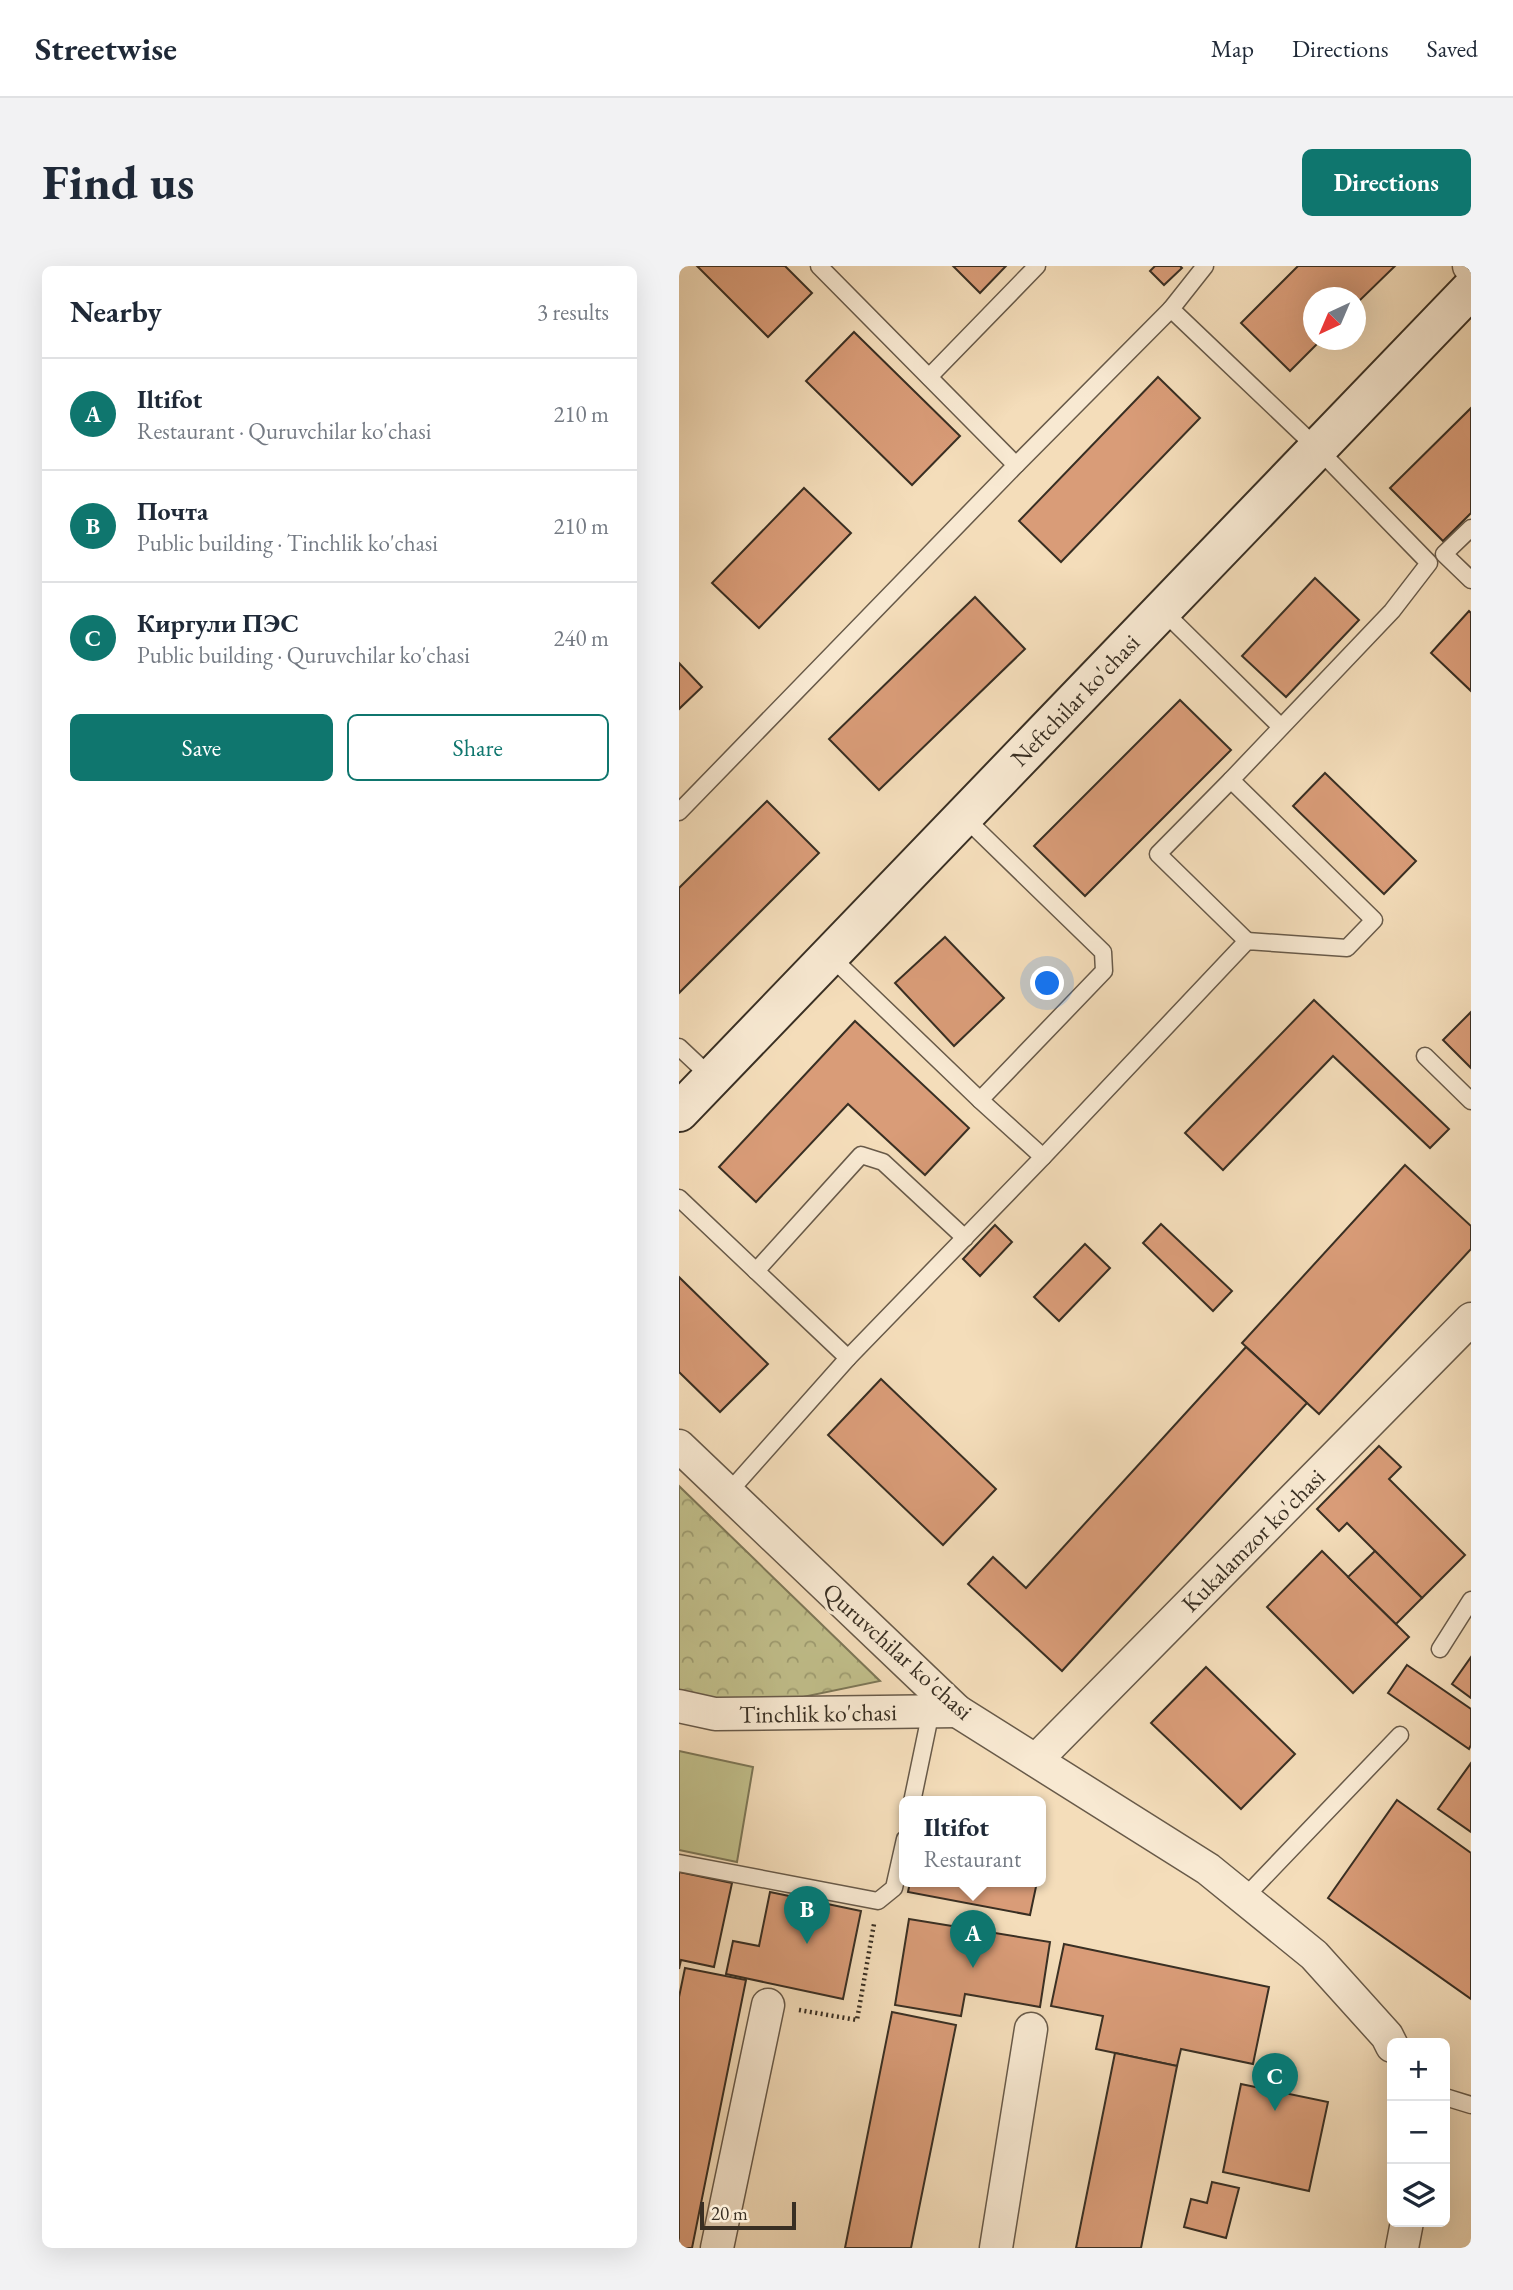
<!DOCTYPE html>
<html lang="en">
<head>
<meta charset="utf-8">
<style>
  :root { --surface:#fff; --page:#f2f2f3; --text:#1f2937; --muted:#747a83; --line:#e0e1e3; --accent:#0f766e }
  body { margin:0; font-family:"EB Garamond",serif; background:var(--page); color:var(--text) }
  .controls { position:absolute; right:21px; bottom:21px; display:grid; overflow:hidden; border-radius:10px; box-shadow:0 7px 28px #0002 }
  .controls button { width:63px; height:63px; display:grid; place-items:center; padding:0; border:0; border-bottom:2px solid var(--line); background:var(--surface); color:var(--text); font:35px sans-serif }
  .compass { position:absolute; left:624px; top:21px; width:63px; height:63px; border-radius:50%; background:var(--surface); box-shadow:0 7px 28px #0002; rotate:224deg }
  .scale { position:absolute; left:21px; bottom:18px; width:96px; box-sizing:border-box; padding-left:7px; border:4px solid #392f23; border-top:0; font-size:19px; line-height:24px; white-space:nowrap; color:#392f23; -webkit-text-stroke:5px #f8e9d2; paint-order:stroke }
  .you { position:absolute; left:369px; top:718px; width:24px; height:24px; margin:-18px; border:5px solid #fff; border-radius:50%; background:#1a73e8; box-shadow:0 0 0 10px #1a73e833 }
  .badge { display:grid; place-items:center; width:46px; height:46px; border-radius:50%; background:var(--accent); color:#fff; font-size:23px; font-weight:700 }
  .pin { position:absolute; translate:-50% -58px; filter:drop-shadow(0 2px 4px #0008) }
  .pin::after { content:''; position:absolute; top:37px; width:24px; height:21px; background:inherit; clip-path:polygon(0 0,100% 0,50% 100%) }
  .popup { position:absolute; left:220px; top:1530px; width:147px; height:91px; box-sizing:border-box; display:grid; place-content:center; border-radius:10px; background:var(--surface); filter:drop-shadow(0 2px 5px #0005); font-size:23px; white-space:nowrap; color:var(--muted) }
  .popup b { font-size:26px; color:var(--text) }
  .popup::after { content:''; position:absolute; left:50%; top:100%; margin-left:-14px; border:14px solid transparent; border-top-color:var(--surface) }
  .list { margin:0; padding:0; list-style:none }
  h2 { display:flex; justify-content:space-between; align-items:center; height:91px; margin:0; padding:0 28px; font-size:30px }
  h2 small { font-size:23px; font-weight:400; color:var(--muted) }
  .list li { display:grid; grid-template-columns:46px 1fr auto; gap:21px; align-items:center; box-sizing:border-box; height:112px; padding:0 28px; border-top:2px solid var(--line) }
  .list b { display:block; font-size:26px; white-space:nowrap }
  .list p { margin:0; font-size:23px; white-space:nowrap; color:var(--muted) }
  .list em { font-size:23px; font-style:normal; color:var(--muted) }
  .actions { display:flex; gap:14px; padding:21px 28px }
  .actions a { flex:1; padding:16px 0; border:2px solid var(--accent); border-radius:10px; text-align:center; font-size:24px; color:var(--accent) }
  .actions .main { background:var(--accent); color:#fff }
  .icon { flex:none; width:38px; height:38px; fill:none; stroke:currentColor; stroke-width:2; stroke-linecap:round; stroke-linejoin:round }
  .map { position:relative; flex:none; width:792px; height:1982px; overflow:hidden; border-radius:10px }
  header { display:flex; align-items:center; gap:42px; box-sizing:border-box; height:98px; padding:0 35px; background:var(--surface); border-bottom:2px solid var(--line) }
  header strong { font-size:33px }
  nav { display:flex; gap:38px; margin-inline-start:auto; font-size:24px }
  .intro { display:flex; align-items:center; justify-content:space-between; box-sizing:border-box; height:168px; padding:0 42px }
  h1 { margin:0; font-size:49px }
  .button { padding:18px 32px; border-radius:10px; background:var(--accent); color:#fff; font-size:24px; font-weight:700 }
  main { display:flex; gap:42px; padding:0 42px }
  aside { flex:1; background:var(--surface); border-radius:10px; box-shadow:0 7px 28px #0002 }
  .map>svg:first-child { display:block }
  .forest { fill:url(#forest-crowns); stroke:#7d7757; stroke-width:2 }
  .pitch { fill:#c1bf8b; stroke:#7d7757; stroke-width:2 }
  .building { fill:#d99c78; stroke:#392f23; stroke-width:2 }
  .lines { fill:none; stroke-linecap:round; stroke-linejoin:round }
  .lane-casing { stroke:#685a49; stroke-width:19 }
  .street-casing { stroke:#685a49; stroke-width:35 }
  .secondary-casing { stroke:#392f23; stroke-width:42 }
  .path { stroke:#392f23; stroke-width:4.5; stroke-dasharray:2 3.5; stroke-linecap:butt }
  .lane { stroke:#f8e9d2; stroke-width:16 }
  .street { stroke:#f8e9d2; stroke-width:32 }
  .secondary { stroke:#f8e9d2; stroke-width:38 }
  .labels { text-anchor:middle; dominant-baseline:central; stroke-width:7; stroke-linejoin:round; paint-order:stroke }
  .street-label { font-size:24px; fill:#392f23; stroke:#f8e9d2 }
</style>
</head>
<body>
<header>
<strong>Streetwise</strong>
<nav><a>Map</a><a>Directions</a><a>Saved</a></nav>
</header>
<div class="intro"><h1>Find us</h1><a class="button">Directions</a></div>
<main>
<aside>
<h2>Nearby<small>3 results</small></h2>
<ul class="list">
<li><span class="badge">A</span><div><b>Iltifot</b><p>Restaurant · Quruvchilar ko'chasi</p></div><em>210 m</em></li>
<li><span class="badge">B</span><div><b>Почта</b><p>Public building · Tinchlik ko'chasi</p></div><em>210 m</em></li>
<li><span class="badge">C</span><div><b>Киргули ПЭС</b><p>Public building · Quruvchilar ko'chasi</p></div><em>240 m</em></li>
</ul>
<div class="actions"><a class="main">Save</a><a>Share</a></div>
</aside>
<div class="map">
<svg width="792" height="1982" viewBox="0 0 792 1982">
  <defs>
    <pattern id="forest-crowns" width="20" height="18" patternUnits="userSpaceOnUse" patternTransform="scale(1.75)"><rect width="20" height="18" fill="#c1bf8b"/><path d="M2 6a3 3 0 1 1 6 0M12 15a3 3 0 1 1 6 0" fill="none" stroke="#9e9c71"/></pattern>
  </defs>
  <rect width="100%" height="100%" fill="#f4ddba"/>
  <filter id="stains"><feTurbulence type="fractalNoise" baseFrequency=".00286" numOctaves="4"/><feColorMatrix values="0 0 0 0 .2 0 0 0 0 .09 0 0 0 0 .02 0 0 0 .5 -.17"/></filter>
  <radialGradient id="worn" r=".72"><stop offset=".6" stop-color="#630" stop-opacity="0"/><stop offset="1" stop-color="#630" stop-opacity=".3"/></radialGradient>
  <!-- forest -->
  <polygon class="forest" points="0,1220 201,1415 42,1448 0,1439"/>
  <!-- pitch -->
  <polygon class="pitch" points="0,1485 74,1501 58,1596 0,1584"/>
  <!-- building -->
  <g class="building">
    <polygon points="18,0 106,0 133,27 89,71"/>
    <polygon points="274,0 327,0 301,27"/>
    <polygon points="476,0 501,0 503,2 485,19 471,5"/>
    <polygon points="619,0 716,0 676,39 676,32 634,32 634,74 642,74 611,105 562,57"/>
    <polygon points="175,66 281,170 233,219 127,115"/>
    <polygon points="479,111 521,152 382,296 340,255"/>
    <polygon points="792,142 792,247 764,275 711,222"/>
    <polygon points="125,222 172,267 80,362 33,317"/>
    <polygon points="636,312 680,354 607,431 563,390"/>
    <polygon points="296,331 346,383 200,524 150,473"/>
    <polygon points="790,345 792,347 792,425 752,387"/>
    <polygon points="0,397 23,421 0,443"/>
    <polygon points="501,434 552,484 406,630 355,580"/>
    <polygon points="646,507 737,595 705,628 614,540"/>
    <polygon points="88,535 140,587 0,727 0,622"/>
    <polygon points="266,671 325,732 275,780 216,717"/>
    <polygon points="635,734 770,863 751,882 654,790 544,904 506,867"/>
    <polygon points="792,746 792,802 764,774"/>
    <polygon points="176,755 290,862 246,909 169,838 77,936 40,901"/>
    <polygon points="726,899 792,960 792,983 640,1148 563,1077"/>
    <polygon points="482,958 553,1025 534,1045 464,977"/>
    <polygon points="316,959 333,976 301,1010 284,993"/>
    <polygon points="406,978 431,1002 380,1055 355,1031"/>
    <polygon points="0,1011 89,1098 41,1146 0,1106"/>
    <polygon points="567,1081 628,1137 383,1405 289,1318 314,1291 347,1322"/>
    <polygon points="202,1113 317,1223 264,1279 149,1169"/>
    <polygon points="700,1180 722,1201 710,1213 786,1289 743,1332 668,1257 660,1265 638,1243"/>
    <polygon points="643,1285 730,1371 674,1427 588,1341"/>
    <polygon points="696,1285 743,1332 717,1358 669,1311"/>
    <polygon points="792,1391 792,1432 773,1418"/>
    <polygon points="728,1399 792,1443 792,1479 790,1483 709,1427"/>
    <polygon points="527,1401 616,1488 562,1543 472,1457"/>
    <polygon points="792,1497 792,1566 759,1543"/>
    <polygon points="718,1534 792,1587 792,1733 649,1632"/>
    <polygon points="0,1606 53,1617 35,1701 2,1694 0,1703"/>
    <polygon points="231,1616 358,1616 351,1649 229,1626"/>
    <polygon points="91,1626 182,1645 164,1733 47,1708 54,1675 80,1680"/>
    <polygon points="230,1653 371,1676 361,1741 286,1728 282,1750 216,1739"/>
    <polygon points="385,1678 590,1721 574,1798 502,1783 498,1800 417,1783 424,1750 372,1740"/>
    <polygon points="6,1702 67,1714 13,1982 0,1982 0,1731"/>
    <polygon points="213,1746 277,1759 232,1982 166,1982"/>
    <polygon points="436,1787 498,1800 462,1982 397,1982"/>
    <polygon points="562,1818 649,1836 630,1925 544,1906"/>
    <polygon points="533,1916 560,1922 547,1972 505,1961 512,1933 528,1937"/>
  </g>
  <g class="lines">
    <defs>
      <g id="lane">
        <polyline points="140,0 337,199 492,43"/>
        <polyline points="250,111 358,0"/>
        <polyline points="792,262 765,288 792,314"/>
        <polyline points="483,344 602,461"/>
        <polyline points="552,514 479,588 568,675"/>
        <polyline points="0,546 337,199"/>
        <polyline points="284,550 424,686 425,705 301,834"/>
        <polyline points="150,689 301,834 364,891"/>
        <polyline points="0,781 33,812"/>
        <polyline points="746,790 792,835"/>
        <polyline points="0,932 169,1092"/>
        <polyline points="77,1005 182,889 204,896 286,972"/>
        <polyline points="49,1227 169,1092 364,891 568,675 668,682 695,654 552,514 713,345 750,297 639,183 492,43 526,0"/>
        <polyline points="761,1383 792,1334"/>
        <polyline points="233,1536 252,1445"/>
        <polyline points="0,1597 199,1635 215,1622 226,1573"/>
        <polyline points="565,1632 721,1469"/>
        <polyline points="766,1831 792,1839"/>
      </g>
      <g id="street">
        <polyline points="790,0 792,2"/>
        <polyline points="0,1180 278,1445 529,1603 635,1689 708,1770 713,1780"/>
        <polyline points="0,1440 36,1448 278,1445"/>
        <polyline points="357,1494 792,1053"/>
        <polyline points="38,1982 89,1739"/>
        <polyline points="317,1982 352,1763"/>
        <polyline points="723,1982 728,1956"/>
      </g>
      <polyline id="secondary" points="0,846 792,23"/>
    </defs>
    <!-- lane casing -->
    <use href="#lane" class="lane-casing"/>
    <!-- street casing -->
    <use href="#street" class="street-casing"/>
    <!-- secondary casing -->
    <use href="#secondary" class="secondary-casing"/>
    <!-- path -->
    <polyline class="path" points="120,1744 178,1754 195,1658"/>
    <!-- lane -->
    <use href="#lane" class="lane"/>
    <!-- street -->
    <use href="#street" class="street"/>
    <!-- secondary -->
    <use href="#secondary" class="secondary"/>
  </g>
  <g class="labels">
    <!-- street labels -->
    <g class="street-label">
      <text transform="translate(396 434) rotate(-46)">Neftchilar ko'chasi</text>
      <text transform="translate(574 1274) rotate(-45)">Kukalamzor ko'chasi</text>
      <text transform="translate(219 1385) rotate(42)">Quruvchilar ko'chasi</text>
      <text transform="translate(139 1447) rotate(-1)">Tinchlik ko'chasi</text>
    </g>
  </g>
  <rect width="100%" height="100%" filter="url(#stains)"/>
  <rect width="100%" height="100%" fill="url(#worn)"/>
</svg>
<div class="controls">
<button>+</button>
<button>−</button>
<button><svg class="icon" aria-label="layers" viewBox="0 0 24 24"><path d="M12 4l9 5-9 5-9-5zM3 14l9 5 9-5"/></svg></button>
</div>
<svg class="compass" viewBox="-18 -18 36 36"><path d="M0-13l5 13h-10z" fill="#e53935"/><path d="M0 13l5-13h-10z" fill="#747a83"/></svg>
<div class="scale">20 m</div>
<div class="you"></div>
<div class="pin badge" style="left:294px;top:1702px">A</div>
<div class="popup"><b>Iltifot</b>Restaurant</div>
<div class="pin badge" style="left:128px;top:1678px">B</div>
<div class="pin badge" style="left:596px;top:1845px">C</div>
</div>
</main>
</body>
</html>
